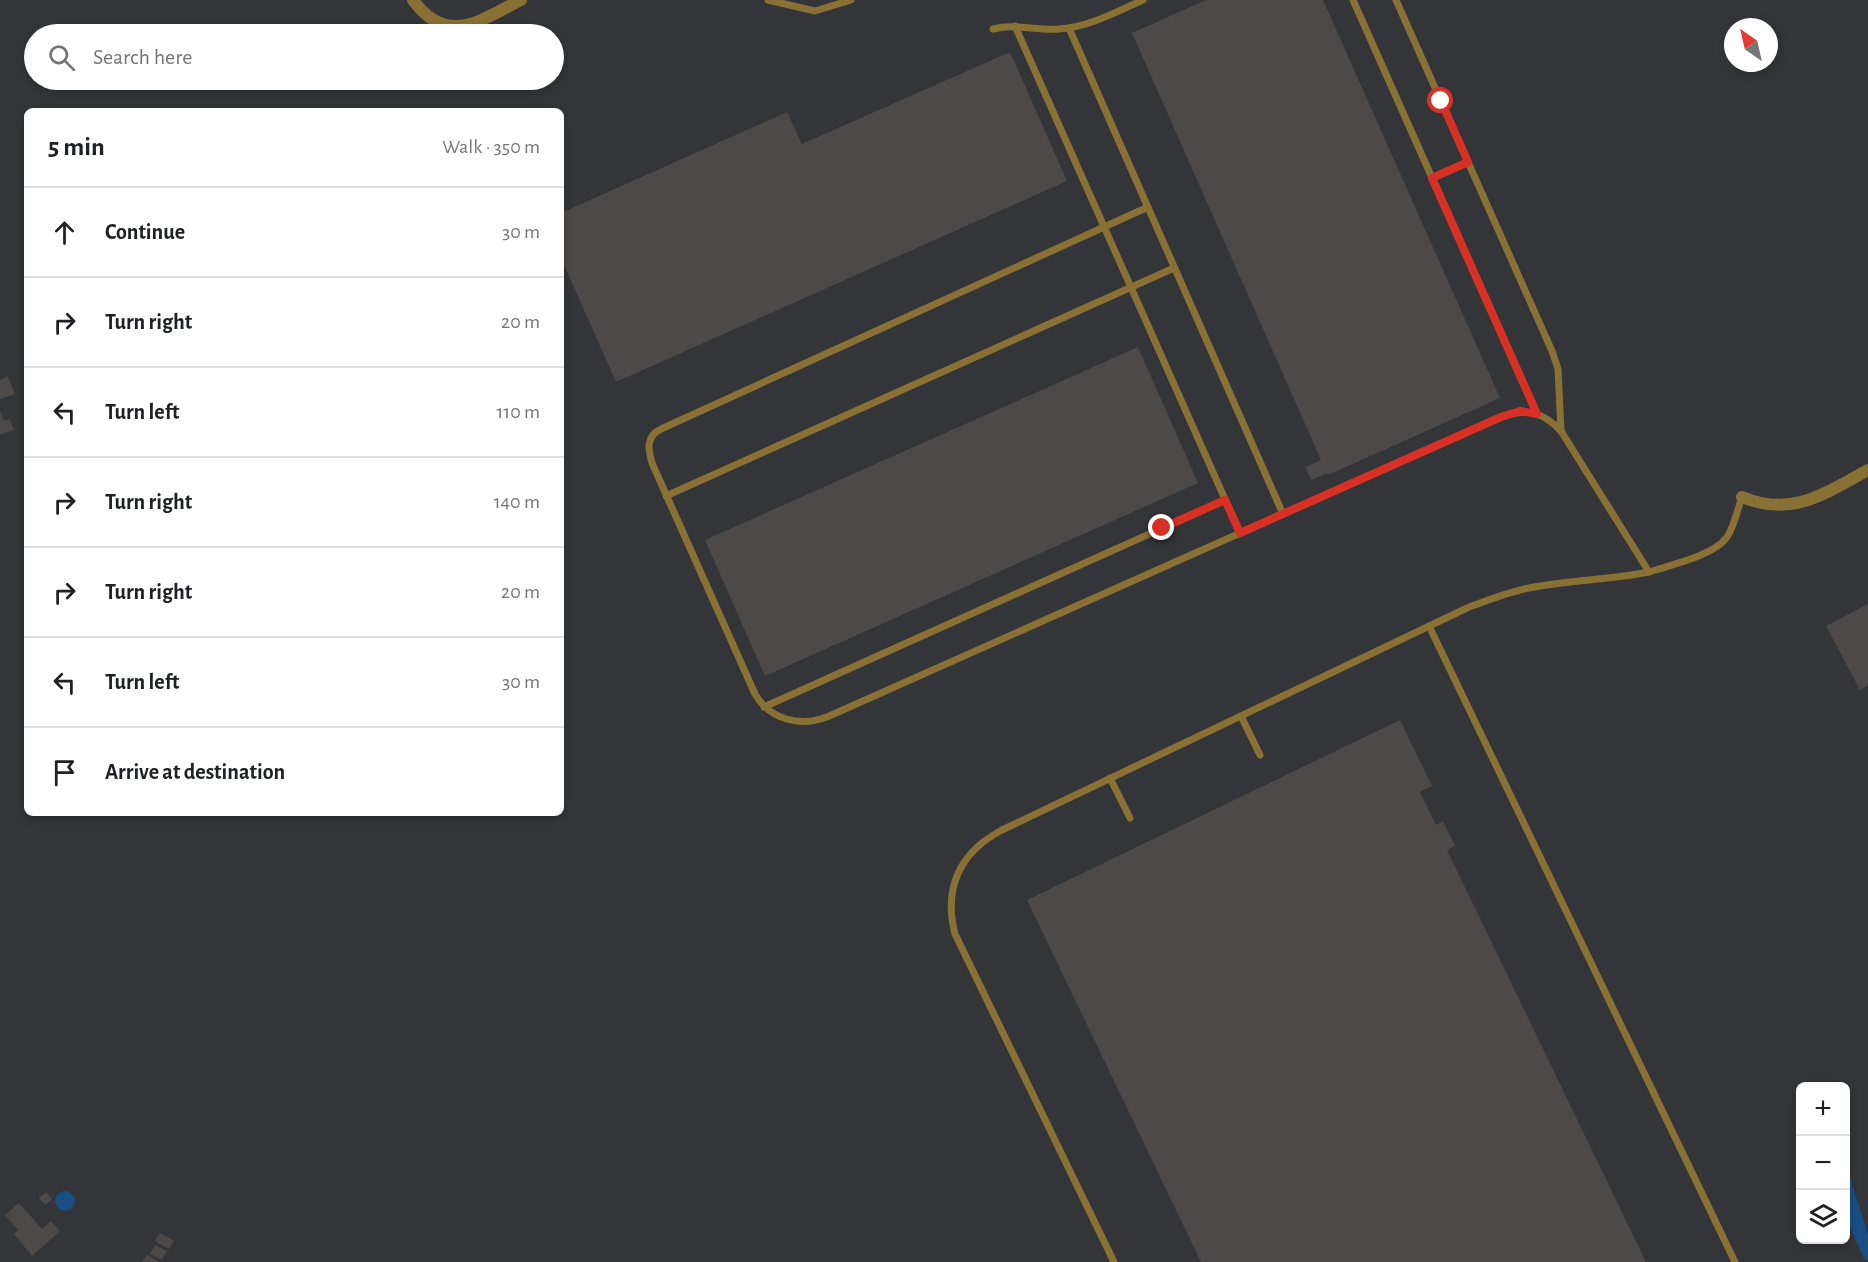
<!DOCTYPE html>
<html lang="en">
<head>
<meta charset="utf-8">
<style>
  :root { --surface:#fff; --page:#f6f6f6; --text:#202124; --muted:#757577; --line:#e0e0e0 }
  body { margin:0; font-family:"Alegreya Sans",sans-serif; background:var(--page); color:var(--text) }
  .controls { position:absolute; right:18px; bottom:18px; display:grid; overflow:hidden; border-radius:9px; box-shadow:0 3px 9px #0003 }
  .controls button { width:54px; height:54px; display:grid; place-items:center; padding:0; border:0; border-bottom:2px solid var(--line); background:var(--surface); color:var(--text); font:30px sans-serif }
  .compass { position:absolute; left:1724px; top:18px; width:54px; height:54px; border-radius:50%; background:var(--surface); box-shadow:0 3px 9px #0003; rotate:326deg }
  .stop { position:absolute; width:18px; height:18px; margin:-14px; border:4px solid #d93025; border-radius:50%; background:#fff }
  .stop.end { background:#d93025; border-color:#fff; box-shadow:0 2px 6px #0008 }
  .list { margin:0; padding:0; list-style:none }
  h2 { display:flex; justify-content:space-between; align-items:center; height:78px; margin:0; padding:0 24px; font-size:26px }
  h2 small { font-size:20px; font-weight:400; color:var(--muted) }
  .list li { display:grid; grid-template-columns:39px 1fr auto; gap:18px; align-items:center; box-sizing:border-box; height:90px; padding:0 24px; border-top:2px solid var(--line) }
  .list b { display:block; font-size:22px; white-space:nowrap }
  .list em { font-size:20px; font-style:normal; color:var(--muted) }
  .icon { flex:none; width:33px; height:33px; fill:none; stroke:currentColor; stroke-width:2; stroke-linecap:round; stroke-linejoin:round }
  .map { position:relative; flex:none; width:1868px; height:1262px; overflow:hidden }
  .search { position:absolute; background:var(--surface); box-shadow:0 3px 9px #0003; left:24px; top:24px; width:540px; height:66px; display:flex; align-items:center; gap:15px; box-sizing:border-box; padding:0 21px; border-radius:33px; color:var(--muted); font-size:22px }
  .panel { position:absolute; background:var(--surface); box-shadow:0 3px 9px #0003; left:24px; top:108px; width:540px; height:708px; border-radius:9px }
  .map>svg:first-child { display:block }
  .water { fill:#1a4e82 }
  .building { fill:#4d4948 }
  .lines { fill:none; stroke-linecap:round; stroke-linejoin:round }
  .service { stroke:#897034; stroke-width:7 }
  .minor { stroke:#897034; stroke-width:12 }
  .route { stroke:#d93025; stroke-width:8 }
</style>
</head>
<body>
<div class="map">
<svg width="1868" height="1262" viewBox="0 0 1868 1262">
  <rect width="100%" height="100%" fill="#343538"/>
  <!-- water -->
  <g class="water">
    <polygon points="1846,1165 1868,1234 1868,1261 1864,1258 1846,1219"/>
    <circle cx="65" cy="1201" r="10"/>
  </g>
  <!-- building -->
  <g class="building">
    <polygon points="1206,0 1323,0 1500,398 1328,475 1327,473 1311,480 1305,467 1321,460 1132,33"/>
    <polygon points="1010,52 1067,181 616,382 561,258 561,213 787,112 802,144"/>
    <polygon points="1138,347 1198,483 765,676 705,540"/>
    <polygon points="8,376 15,394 0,399 0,380"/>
    <polygon points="0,410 4,421 10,419 14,430 0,435"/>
    <polygon points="1868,604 1868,685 1860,690 1826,626"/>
    <polygon points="1400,720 1432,786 1420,792 1436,825 1443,821 1455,846 1447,850 1646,1262 1201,1262 1027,900"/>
    <polygon points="46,1192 52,1199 45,1205 39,1198"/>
    <polygon points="19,1203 42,1229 51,1221 60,1231 32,1256 14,1234 18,1230 5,1215"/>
    <polygon points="160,1233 174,1241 169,1249 155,1241"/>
    <polygon points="155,1245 167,1251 162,1260 150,1254"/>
    <polygon points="147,1255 159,1262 142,1262"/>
  </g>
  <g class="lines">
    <!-- service -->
    <g class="service">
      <polyline points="768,0 815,11 851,0"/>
      <polyline points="1353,0 1537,414"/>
      <polyline points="1396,0 1552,351 1558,369 1561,431"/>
      <polyline points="1015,26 1240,533"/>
      <polyline points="1069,28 1283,514"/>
      <path d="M993,29C1015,23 1036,31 1059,29C1089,27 1116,12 1143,0"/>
      <polyline points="1432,178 1468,162"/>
      <path d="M1148,207L661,429C646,436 648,449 652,463L755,694C770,720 800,727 827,717L1501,417C1526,408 1542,411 1561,431L1649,572C1670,565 1714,556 1727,537C1734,527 1738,508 1742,497"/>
      <polyline points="666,496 1174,268"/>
      <polyline points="1429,626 1735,1262"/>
      <polyline points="764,707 1225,500"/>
      <polyline points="1241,716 1260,755"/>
      <polyline points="1110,778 1130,818"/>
      <path d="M1114,1262L955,934C943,888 960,852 1002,830L1467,608C1488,600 1508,592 1529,588C1569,580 1609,580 1649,572"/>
    </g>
    <!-- minor -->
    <g class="minor">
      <path d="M413,0C447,47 481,20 521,0"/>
      <path d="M1742,497C1793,518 1825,493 1868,470"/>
    </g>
  </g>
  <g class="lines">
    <!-- route -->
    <polyline class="route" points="1162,528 1225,500 1240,533 1501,417 1520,411 1537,414 1432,178 1468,162 1441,101"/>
  </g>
</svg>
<div class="controls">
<button>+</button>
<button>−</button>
<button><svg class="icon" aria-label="layers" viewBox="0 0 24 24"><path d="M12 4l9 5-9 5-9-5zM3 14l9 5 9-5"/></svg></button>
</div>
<svg class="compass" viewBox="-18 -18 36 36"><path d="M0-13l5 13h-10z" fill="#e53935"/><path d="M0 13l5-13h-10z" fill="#757577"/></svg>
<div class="stop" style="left:1441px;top:101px"></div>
<div class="stop end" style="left:1162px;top:528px"></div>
<div class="search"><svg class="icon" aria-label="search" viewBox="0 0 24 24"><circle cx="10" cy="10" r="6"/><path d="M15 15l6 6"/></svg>Search here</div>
<section class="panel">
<h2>5 min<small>Walk · 350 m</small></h2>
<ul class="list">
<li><svg class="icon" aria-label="ahead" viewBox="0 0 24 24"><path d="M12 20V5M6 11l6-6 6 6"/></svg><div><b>Continue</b></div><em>30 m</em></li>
<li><svg class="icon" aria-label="right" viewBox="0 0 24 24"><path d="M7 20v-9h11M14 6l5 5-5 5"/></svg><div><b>Turn right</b></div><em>20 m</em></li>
<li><svg class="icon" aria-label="left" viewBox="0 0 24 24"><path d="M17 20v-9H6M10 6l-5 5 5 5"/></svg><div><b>Turn left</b></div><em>110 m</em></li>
<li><svg class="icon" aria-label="right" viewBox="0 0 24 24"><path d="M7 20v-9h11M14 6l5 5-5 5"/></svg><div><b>Turn right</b></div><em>140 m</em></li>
<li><svg class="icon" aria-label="right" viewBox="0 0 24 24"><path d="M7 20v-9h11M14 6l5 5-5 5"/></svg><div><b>Turn right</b></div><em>20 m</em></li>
<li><svg class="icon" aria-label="left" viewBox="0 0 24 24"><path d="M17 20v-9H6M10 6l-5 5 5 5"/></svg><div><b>Turn left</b></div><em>30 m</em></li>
<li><svg class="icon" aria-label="arrive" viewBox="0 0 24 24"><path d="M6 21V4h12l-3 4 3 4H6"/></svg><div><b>Arrive at destination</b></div></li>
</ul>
</section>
</div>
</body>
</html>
